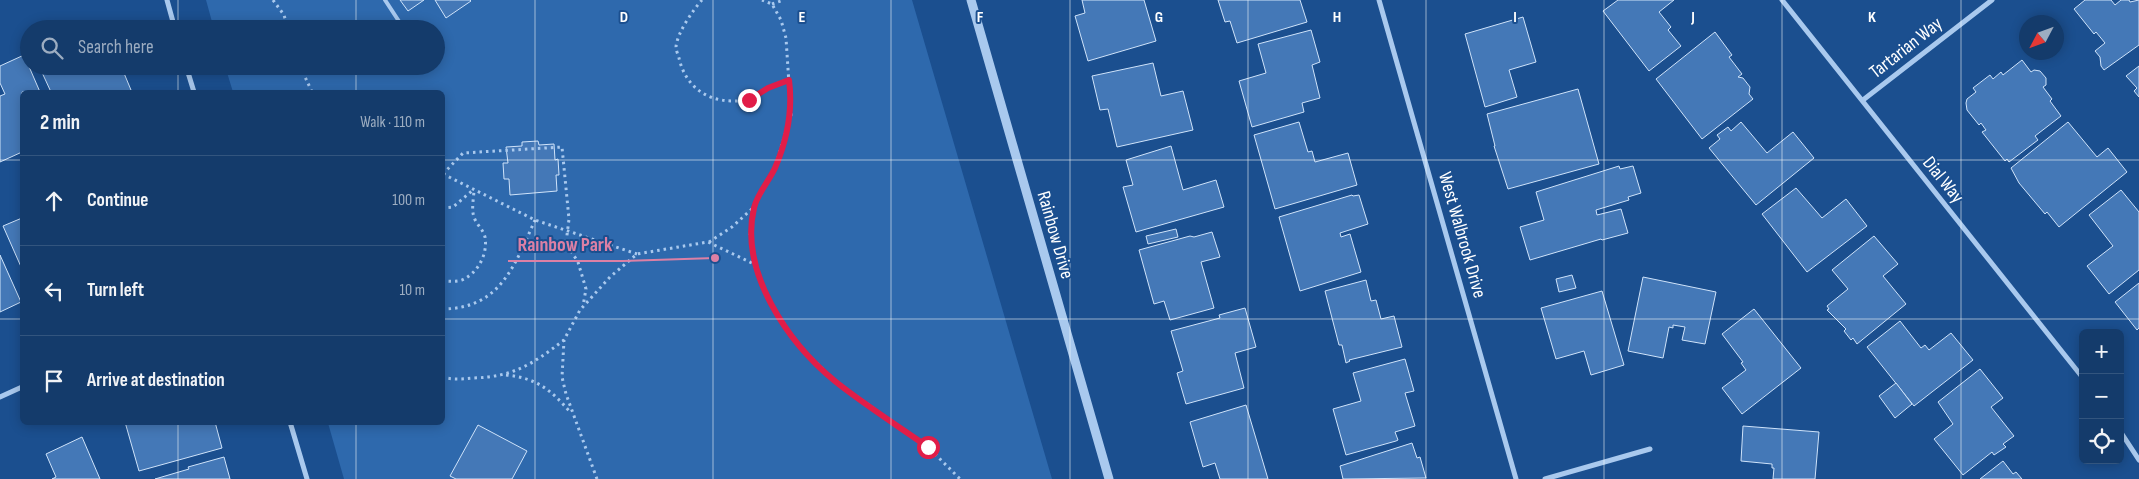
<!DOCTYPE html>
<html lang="en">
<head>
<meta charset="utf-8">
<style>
  :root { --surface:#143b6b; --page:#1d4271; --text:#f1f3f6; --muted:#9dadc1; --line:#33557e }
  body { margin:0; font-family:"Sofia Sans Condensed",sans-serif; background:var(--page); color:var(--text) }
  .controls { position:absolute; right:15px; bottom:15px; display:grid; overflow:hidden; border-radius:8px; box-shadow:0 2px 12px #0003 }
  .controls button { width:45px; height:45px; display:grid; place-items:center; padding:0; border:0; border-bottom:1px solid var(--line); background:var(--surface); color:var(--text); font:25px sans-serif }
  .compass { position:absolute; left:2019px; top:15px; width:45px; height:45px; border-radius:50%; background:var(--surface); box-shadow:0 2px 12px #0003; rotate:229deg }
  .stop { position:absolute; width:15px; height:15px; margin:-11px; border:4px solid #e11d48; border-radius:50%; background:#fff }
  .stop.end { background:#e11d48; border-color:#fff; box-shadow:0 1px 5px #0008 }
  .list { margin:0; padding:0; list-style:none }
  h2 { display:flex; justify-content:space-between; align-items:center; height:65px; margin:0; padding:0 20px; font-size:21px }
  h2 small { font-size:16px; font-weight:400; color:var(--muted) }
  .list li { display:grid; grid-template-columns:32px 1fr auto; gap:15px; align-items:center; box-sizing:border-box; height:90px; padding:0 20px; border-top:1px solid var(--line) }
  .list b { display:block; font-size:19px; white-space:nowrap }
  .list em { font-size:16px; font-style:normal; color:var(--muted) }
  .icon { flex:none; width:28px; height:28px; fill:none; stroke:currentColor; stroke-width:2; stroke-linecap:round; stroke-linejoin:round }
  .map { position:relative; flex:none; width:2139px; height:479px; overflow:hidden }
  .search { position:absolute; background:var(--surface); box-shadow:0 2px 12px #0003; left:20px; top:20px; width:425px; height:55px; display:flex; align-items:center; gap:12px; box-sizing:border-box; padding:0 18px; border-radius:28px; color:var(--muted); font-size:19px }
  .panel { position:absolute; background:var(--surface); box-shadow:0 2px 12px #0003; left:20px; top:90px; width:425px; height:335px; border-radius:8px }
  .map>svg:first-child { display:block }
  .green { fill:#2e69ad }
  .building { fill:#4478b7; stroke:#cfe3fa }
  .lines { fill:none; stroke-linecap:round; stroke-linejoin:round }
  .path { stroke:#a9c9ee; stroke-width:3; stroke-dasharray:2.5 4; stroke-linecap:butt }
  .service { stroke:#a9c9ee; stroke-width:4 }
  .minor { stroke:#a9c9ee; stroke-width:5 }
  .tertiary { stroke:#a9c9ee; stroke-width:9 }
  .route { stroke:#e11d48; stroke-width:6 }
  .grid { fill:none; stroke:#fff; stroke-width:1; stroke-opacity:0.55 }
  .labels { text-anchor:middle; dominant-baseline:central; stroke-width:4; stroke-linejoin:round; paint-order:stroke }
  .street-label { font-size:19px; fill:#fff; stroke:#1b4f8f }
  .grid-label { font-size:16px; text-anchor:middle; font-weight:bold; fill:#fff; stroke:#1b4f8f; stroke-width:4; stroke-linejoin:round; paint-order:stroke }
  .leader { fill:none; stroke:#dd80a5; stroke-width:2 }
  .callout-dot { fill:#dd80a5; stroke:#1b4f8f; stroke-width:2 }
  .callout-label { font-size:20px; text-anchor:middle; font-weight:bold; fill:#dd80a5; stroke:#1b4f8f; stroke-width:4; stroke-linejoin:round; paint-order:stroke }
</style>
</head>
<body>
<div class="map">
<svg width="2139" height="479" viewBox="0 0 2139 479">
  <rect width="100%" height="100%" fill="#1b4f8f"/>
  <!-- green -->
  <polygon class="green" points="206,0 912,0 1052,479 344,479 328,423 442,422 442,92 233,92 225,66 436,66 436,29 214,29"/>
  <!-- building -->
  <g class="building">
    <polygon points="400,0 424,0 408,11"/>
    <polygon points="435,0 470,0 471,1 446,18"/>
    <polygon points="1082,0 1144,0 1156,41 1088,61 1075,16 1085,13"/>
    <polygon points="1218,0 1300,0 1307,22 1237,43 1230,21 1225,22"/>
    <polygon points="1618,0 1674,0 1659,12 1671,27 1668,30 1681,46 1649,71 1603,11"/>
    <polygon points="2085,0 2111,0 2115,5 2121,0 2129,0 2130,2 2139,0 2139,45 2104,70 2101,66 2100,57 2095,51 2105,43 2096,32 2094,34 2074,9"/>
    <polygon points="1523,17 1536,62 1509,70 1517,97 1485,107 1465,34"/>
    <polygon points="1311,30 1320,62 1312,65 1320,98 1302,103 1304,112 1252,127 1239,81 1266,73 1258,44"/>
    <polygon points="1715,32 1732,55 1729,57 1742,74 1738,77 1743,78 1750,87 1749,94 1753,99 1702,139 1656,79"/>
    <polygon points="24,55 40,92 22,92 22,152 0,162 0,96 5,94 0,83 0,66"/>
    <polygon points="2022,60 2031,72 2034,70 2040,71 2046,78 2046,85 2043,87 2052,99 2050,101 2061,116 2035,136 2038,140 2009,162 2007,159 2005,161 1982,132 1986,130 1981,123 1979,125 1967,110 1966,103 1967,99 1976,92 1973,88 1990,75 1993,79 2001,72 2003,75"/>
    <polygon points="1153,63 1161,96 1183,91 1193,130 1117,147 1108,109 1100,110 1092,76"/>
    <polygon points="39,66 121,66 131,90 126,92 51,92"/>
    <polygon points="2139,66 2139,97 2134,91 2137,88 2126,76"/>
    <polygon points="1578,89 1599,164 1508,189 1494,146 1495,146 1487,114"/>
    <polygon points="1299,122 1308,152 1312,151 1315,162 1348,153 1357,185 1275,209 1254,135"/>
    <polygon points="1741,122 1767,153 1793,132 1814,158 1756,205 1709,148 1720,139 1717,135 1728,127 1731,131"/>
    <polygon points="2068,122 2097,157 2108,148 2127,172 2059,227 2047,212 2045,214 2019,183 2011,168"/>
    <polygon points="538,141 539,145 554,144 555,160 558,159 559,175 556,175 557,191 510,195 509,179 504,179 503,163 508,163 506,147 522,146 522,142"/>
    <polygon points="1171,146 1183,190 1216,180 1224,207 1136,232 1123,187 1133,185 1126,160"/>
    <polygon points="1619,166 1620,169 1633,166 1641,193 1628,197 1629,200 1596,210 1597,215 1621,209 1628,233 1602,240 1601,239 1530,260 1520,227 1544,220 1536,192"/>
    <polygon points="1796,188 1822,218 1846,199 1867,226 1807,272 1762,214"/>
    <polygon points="2121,190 2139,212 2139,270 2109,294 2087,266 2113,246 2089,215"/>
    <polygon points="1352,195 1353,196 1359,195 1368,224 1340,233 1341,237 1350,234 1361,272 1300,291 1279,217"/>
    <polygon points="22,218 22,269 3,226"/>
    <polygon points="1176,229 1178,237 1148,244 1146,236"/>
    <polygon points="1212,232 1220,257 1201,262 1214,308 1170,320 1164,301 1154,304 1139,250 1190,236 1194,237"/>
    <polygon points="1874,236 1898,264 1883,276 1906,304 1857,344 1853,338 1851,340 1844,331 1846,329 1827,310 1829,309 1827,306 1848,289 1832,270"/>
    <polygon points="0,255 21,302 0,312"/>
    <polygon points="1572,275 1576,288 1559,292 1556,279"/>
    <polygon points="1643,277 1716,292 1705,344 1682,340 1685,327 1673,325 1673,328 1669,327 1663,358 1628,351"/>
    <polygon points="1366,280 1371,301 1376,300 1381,319 1394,316 1402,347 1349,360 1350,361 1346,363 1342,345 1339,345 1325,291"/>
    <polygon points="2139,283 2139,328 2137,330 2115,302"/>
    <polygon points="1602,291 1624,365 1591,375 1584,351 1556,359 1541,308"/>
    <polygon points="1245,308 1256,347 1235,353 1244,388 1186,404 1177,373 1183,371 1171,331 1220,318 1219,315"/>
    <polygon points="1754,309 1801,368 1742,414 1722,388 1746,370 1741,363 1743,362 1722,334"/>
    <polygon points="1900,321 1921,348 1925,345 1929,350 1951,333 1973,360 1914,406 1867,347"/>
    <polygon points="1405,359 1414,391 1405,393 1415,426 1395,432 1398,440 1396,441 1346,455 1333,409 1361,401 1353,373"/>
    <polygon points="1980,369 2003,398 1991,407 2014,436 2003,444 2006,447 1994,455 1992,452 1963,475 1934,439 1953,424 1938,402"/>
    <polygon points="1896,383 1912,404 1895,418 1879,396"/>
    <polygon points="1246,405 1268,479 1220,479 1215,463 1203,467 1190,422"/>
    <polygon points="125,422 215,422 222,448 139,471"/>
    <polygon points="478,425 527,451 512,479 456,479 450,476"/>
    <polygon points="1743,426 1819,432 1815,479 1773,479 1774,468 1772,468 1772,464 1741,461"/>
    <polygon points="82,437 100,479 52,479 56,477 46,454"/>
    <polygon points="1412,443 1417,458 1420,457 1426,478 1343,479 1340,466"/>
    <polygon points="224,457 230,479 155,479 189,469 188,467"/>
    <polygon points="2003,461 2013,474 2016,472 2022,479 1980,479"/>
  </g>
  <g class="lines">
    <!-- path -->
    <g class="path">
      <polyline points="273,0 284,15 288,29"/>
      <path d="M702,0C693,10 677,33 676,47C676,50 678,55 679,58C685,85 705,101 733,101C755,102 769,83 789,80"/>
      <polyline points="772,4 784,0"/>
      <polyline points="300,66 312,92"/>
      <polyline points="443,174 463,153 562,147 569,219 566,243 578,262 586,289 583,306"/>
      <polyline points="443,174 535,220 637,254"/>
      <polyline points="754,207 750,236 754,264"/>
      <polyline points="442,208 453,207 473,190"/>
      <polyline points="709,242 732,227 754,207 775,167 791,115 786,38 781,20 772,4 762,0"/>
      <path d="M442,281C449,281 456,282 462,280C478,273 488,254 485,237C483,229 476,224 474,217C471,209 474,197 474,189"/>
      <path d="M442,309C501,309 515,264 535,220"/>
      <path d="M506,375C537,378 551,390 571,413"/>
      <path d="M442,377C453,380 463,379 473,378C513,377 533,364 564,340"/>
      <polyline points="597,479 566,394 562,377 564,340 580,310 610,277 637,254 708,242 754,264 771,304 798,345 835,381 928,447 960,479"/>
    </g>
    <!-- service -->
    <polyline class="service" points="385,0 404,29"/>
    <!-- minor -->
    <g class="minor">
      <polyline points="167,0 175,29"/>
      <polyline points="1379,0 1516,479"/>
      <polyline points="1782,0 2083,378"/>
      <polyline points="186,66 194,92"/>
      <polyline points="1863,100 1992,0"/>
      <polyline points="0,397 22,387"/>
      <polyline points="290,422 307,479"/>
      <polyline points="2120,431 2139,460"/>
      <polyline points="1545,479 1650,449"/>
    </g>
    <!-- tertiary -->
    <polyline class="tertiary" points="971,0 1109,479"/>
  </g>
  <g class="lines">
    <!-- route -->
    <path class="route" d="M749,100L768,88L789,80C793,110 787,140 775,168C769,181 757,194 754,208C739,272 788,343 836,382C865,405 898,426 928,447"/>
  </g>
  <!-- grid -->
  <path class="grid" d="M178,0V29M356,0V29M535,0V479M713,0V479M891,0V479M1070,0V479M1248,0V479M1426,0V479M1604,0V479M1782,0V479M1961,0V479M178,66V92M356,66V92M0,160H22M442,160H2139M0,319H22M442,319H2139M178,422V479M356,422V479"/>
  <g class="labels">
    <!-- street labels -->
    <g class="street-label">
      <text transform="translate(1906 48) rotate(-38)">Tartarian Way</text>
      <text transform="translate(1943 180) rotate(51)">Dial Way</text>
      <text transform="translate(1055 235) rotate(74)">Rainbow Drive</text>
      <text transform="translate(1462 235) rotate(74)">West Walbrook Drive</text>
    </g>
  </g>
  <g class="grid-label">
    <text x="624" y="22">D</text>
    <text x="802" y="22">E</text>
    <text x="980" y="22">F</text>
    <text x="1159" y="22">G</text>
    <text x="1337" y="22">H</text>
    <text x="1515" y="22">I</text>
    <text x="1693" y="22">J</text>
    <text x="1872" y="22">K</text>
  </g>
  <!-- callouts -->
  <path class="leader" d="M715 258L623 261H508"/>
  <circle class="callout-dot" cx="715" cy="258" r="5"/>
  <g class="callout-label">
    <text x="565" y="251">Rainbow Park</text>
  </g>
</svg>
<div class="controls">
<button>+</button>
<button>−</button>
<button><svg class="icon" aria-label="locate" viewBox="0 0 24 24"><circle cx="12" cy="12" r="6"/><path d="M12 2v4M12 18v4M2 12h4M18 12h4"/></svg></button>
</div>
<svg class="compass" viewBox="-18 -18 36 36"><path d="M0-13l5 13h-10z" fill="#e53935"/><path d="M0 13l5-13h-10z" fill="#9dadc1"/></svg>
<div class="stop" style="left:928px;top:447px"></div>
<div class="stop end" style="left:749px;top:100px"></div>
<div class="search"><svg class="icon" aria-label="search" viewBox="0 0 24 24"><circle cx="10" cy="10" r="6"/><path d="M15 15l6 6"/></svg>Search here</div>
<section class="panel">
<h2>2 min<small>Walk · 110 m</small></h2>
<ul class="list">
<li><svg class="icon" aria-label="ahead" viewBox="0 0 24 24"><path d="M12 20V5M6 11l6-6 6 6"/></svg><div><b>Continue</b></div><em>100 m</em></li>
<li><svg class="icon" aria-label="left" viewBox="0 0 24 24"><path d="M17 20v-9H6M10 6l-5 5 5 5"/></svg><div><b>Turn left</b></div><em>10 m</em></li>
<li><svg class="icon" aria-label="arrive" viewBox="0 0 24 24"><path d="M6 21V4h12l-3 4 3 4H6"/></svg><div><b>Arrive at destination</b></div></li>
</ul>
</section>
</div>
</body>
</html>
